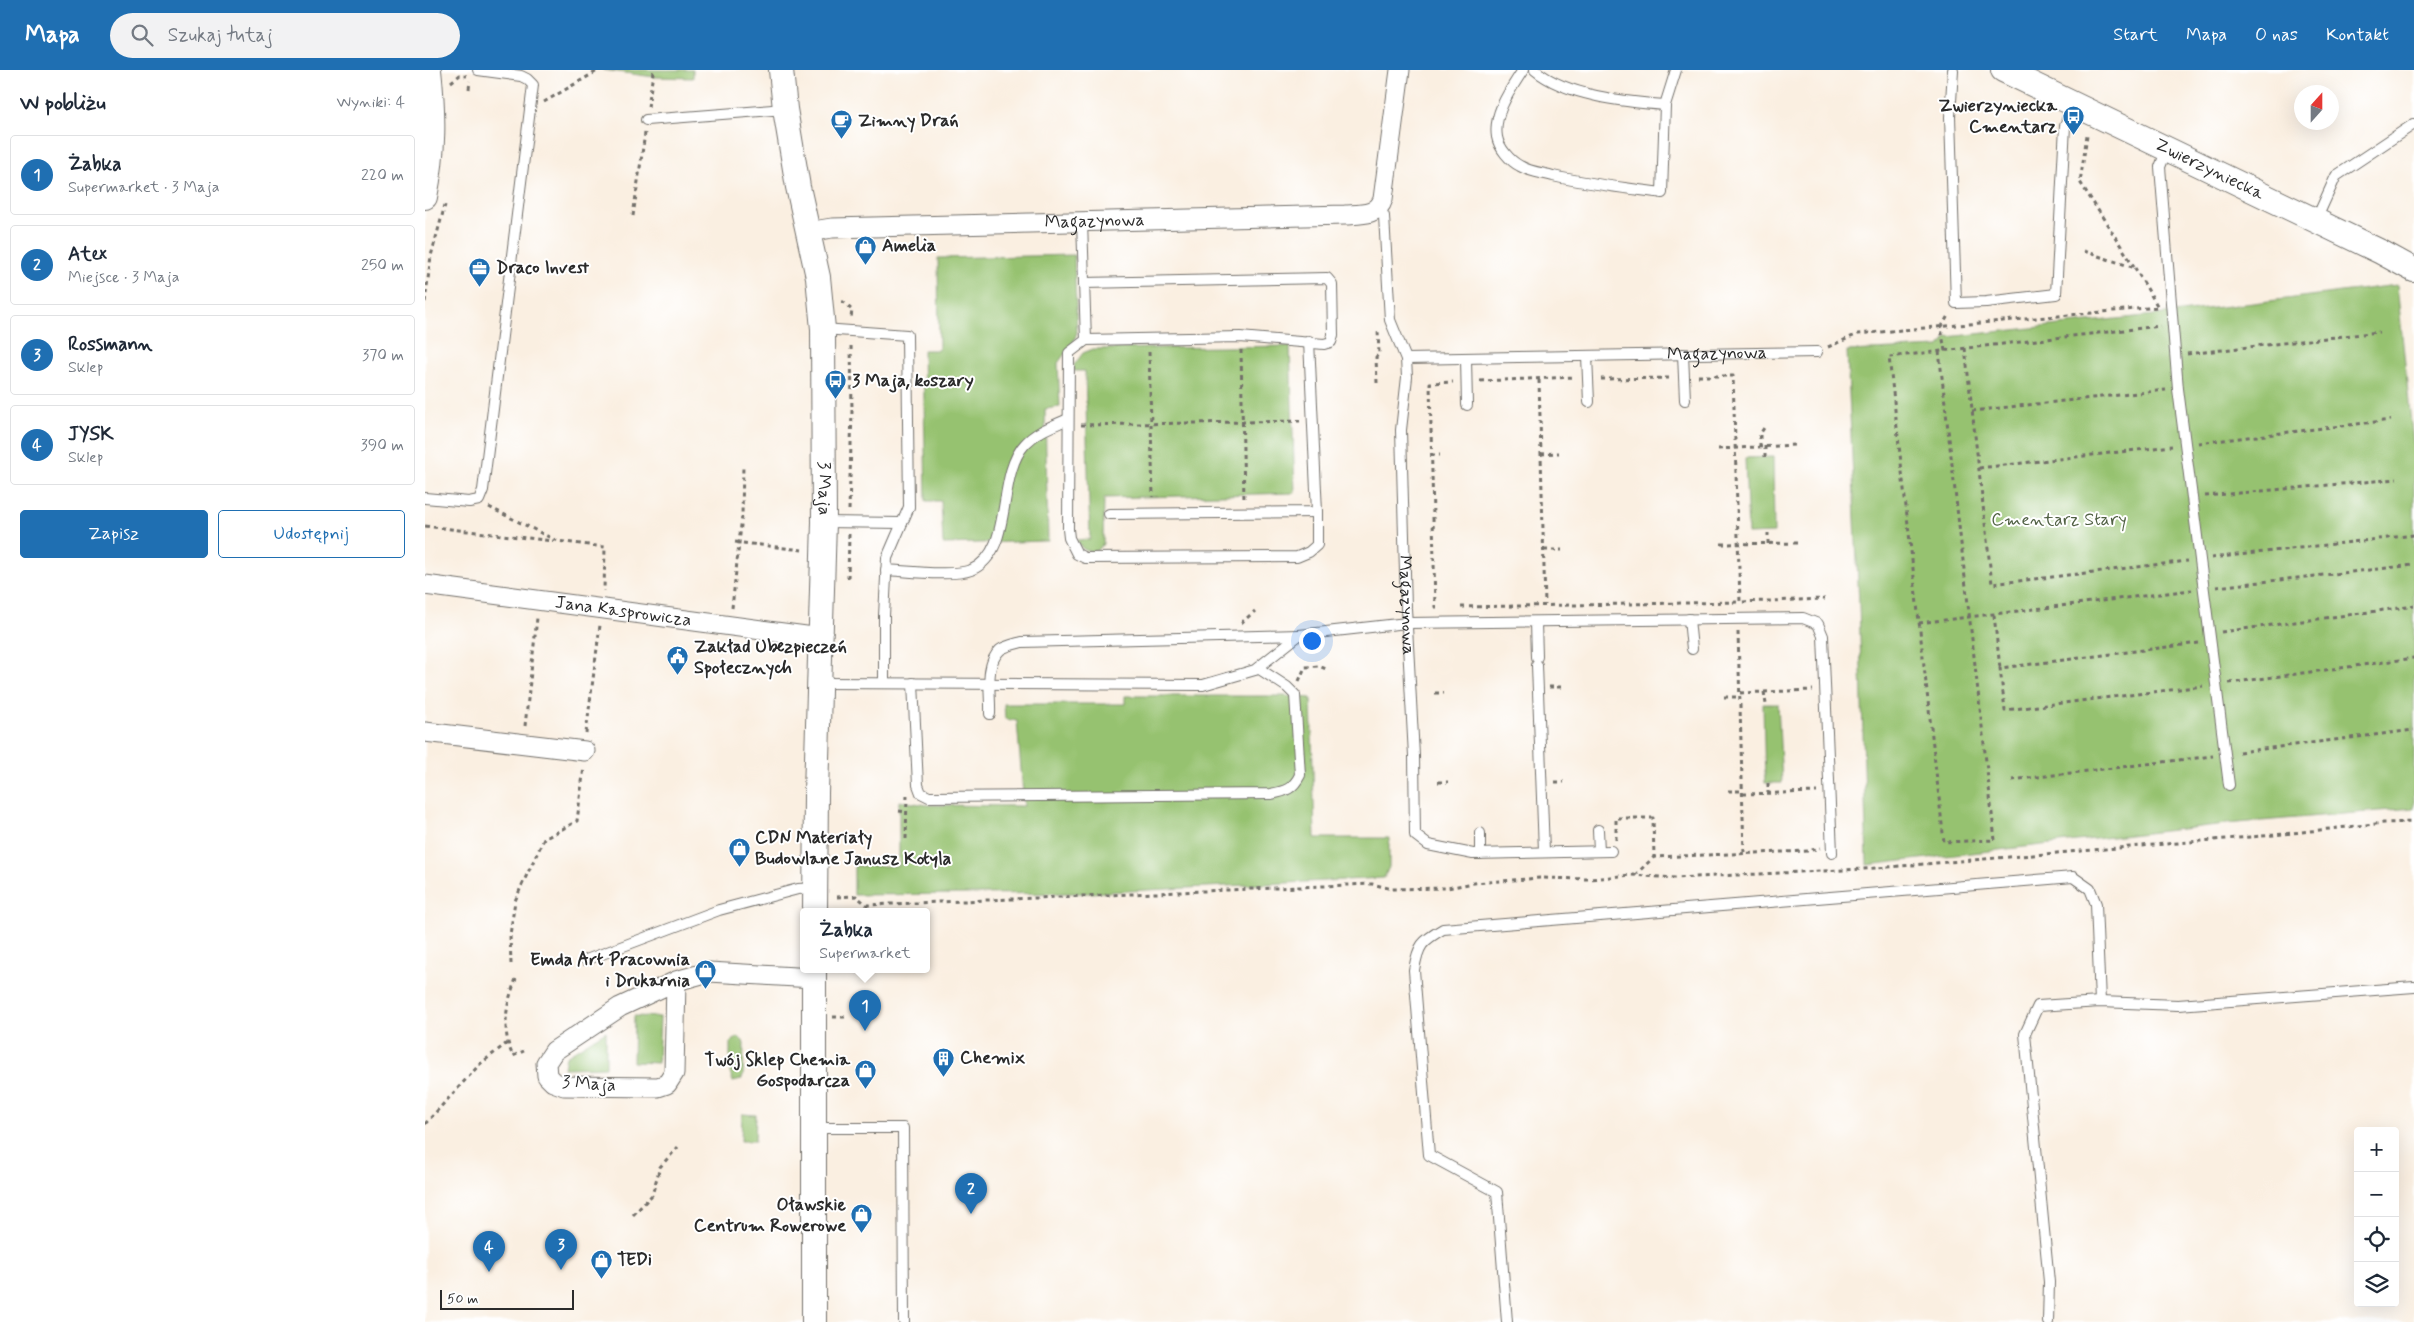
<!DOCTYPE html>
<html lang="pl">
<head>
<meta charset="utf-8">
<style>
  :root { --surface:#fff; --page:#f2f2f3; --text:#1f2937; --muted:#747a83; --line:#e0e1e3; --accent:#1f6fb2 }
  body { margin:0; font-family:Mynerve,sans-serif; background:var(--page); color:var(--text) }
  .controls { position:absolute; right:15px; bottom:15px; display:grid; overflow:hidden; border-radius:5px; box-shadow:0 5px 20px #0002 }
  .controls button { width:45px; height:45px; display:grid; place-items:center; padding:0; border:0; border-bottom:1px solid var(--line); background:var(--surface); color:var(--text); font:25px sans-serif }
  .compass { position:absolute; left:1869px; top:15px; width:45px; height:45px; border-radius:50%; background:var(--surface); box-shadow:0 5px 20px #0002; rotate:21deg }
  .scale { position:absolute; left:15px; bottom:12px; width:134px; box-sizing:border-box; padding-left:5px; border:2px solid #2b2b2b; border-top:0; font-size:14px; line-height:18px; white-space:nowrap; color:#2b2b2b; -webkit-text-stroke:4px #fff; paint-order:stroke }
  .you { position:absolute; left:886px; top:570px; width:18px; height:18px; margin:-12px; border:4px solid #fff; border-radius:50%; background:#1a73e8; box-shadow:0 0 0 8px #1a73e833 }
  .badge { display:grid; place-items:center; width:32px; height:32px; border-radius:50%; background:var(--accent); color:#fff; font-size:16px; font-weight:700 }
  .pin { position:absolute; translate:-50% -41px; filter:drop-shadow(0 1px 2px #0008) }
  .pin::after { content:''; position:absolute; top:26px; width:18px; height:15px; background:inherit; clip-path:polygon(0 0,100% 0,50% 100%) }
  .popup { position:absolute; left:375px; top:838px; width:130px; height:65px; box-sizing:border-box; display:grid; place-content:center; border-radius:5px; background:var(--surface); filter:drop-shadow(0 1px 4px #0005); font-size:16px; white-space:nowrap; color:var(--muted) }
  .popup b { font-size:19px; color:var(--text) }
  .popup::after { content:''; position:absolute; left:50%; top:100%; margin-left:-10px; border:10px solid transparent; border-top-color:var(--surface) }
  .list { margin:0; padding:0; list-style:none }
  h2 { display:flex; justify-content:space-between; align-items:center; height:65px; margin:0; padding:0 20px; font-size:21px }
  h2 small { font-size:16px; font-weight:400; color:var(--muted) }
  .list li { display:grid; grid-template-columns:32px 1fr auto; gap:15px; align-items:center; box-sizing:border-box; height:80px; margin:0 10px 10px; padding:0 10px; border:1px solid var(--line); border-radius:5px }
  .list b { display:block; font-size:19px; white-space:nowrap }
  .list p { margin:0; font-size:16px; white-space:nowrap; color:var(--muted) }
  .list em { font-size:16px; font-style:normal; color:var(--muted) }
  .actions { display:flex; gap:10px; padding:15px 20px }
  .actions a { flex:1; padding:11px 0; border:1px solid var(--accent); border-radius:5px; text-align:center; font-size:18px; color:var(--accent) }
  .actions .main { background:var(--accent); color:#fff }
  .icon { flex:none; width:28px; height:28px; fill:none; stroke:currentColor; stroke-width:2; stroke-linecap:round; stroke-linejoin:round }
  .map { position:relative; flex:none; width:1989px; height:1252px; overflow:hidden }
  header { display:flex; align-items:center; gap:30px; box-sizing:border-box; height:70px; padding:0 25px; background:var(--accent); color:#fff }
  header strong { font-size:24px }
  nav { display:flex; gap:28px; margin-inline-start:auto; font-size:18px }
  .search { width:350px; height:45px; background:var(--page); display:flex; align-items:center; gap:12px; box-sizing:border-box; padding:0 18px; border-radius:28px; color:var(--muted); font-size:19px }
  main { display:flex }
  aside { flex:1; background:var(--surface) }
  .map>svg:first-child { display:block }
  .green { fill:#96c270; stroke:#60764e }
  .lines { fill:none; stroke-linecap:round; stroke-linejoin:round }
  .service-casing { stroke:#73706b; stroke-width:12 }
  .minor-casing { stroke:#73706b; stroke-width:21 }
  .tertiary-casing { stroke:#73706b; stroke-width:26 }
  .path { stroke:#73706b; stroke-width:3; stroke-dasharray:4 4; stroke-linecap:butt }
  .service { stroke:#fff; stroke-width:10 }
  .minor { stroke:#fff; stroke-width:19 }
  .tertiary { stroke:#fff; stroke-width:24 }
  .labels { text-anchor:middle; dominant-baseline:central; stroke-width:4; stroke-linejoin:round; paint-order:stroke }
  .poi-label { font-size:18px; font-weight:bold; fill:#2b2b2b; stroke:#fff; text-anchor:start }
  .street-label { font-size:18px; fill:#2b2b2b; stroke:#fff }
  .park-label { font-size:18px; fill:#506043; stroke:#fff }
</style>
</head>
<body>
<header>
<strong>Mapa</strong>
<div class="search"><svg class="icon" aria-label="search" viewBox="0 0 24 24"><circle cx="10" cy="10" r="6"/><path d="M15 15l6 6"/></svg>Szukaj tutaj</div>
<nav><a>Start</a><a>Mapa</a><a>O nas</a><a>Kontakt</a></nav>
</header>
<main>
<aside>
<h2>W pobliżu<small>Wyniki: 4</small></h2>
<ul class="list">
<li><span class="badge">1</span><div><b>Żabka</b><p>Supermarket · 3 Maja</p></div><em>220 m</em></li>
<li><span class="badge">2</span><div><b>Atex</b><p>Miejsce · 3 Maja</p></div><em>250 m</em></li>
<li><span class="badge">3</span><div><b>Rossmann</b><p>Sklep</p></div><em>370 m</em></li>
<li><span class="badge">4</span><div><b>JYSK</b><p>Sklep</p></div><em>390 m</em></li>
</ul>
<div class="actions"><a class="main">Zapisz</a><a>Udostępnij</a></div>
</aside>
<div class="map">
<svg width="1989" height="1252" viewBox="0 0 1989 1252">
  <rect width="100%" height="100%" fill="#fff"/>
  <filter id="ink" filterUnits="userSpaceOnUse"><feTurbulence type="fractalNoise" baseFrequency=".02" numOctaves="2"/><feDisplacementMap in="SourceGraphic" scale="10" xChannelSelector="R" yChannelSelector="G"/><feConvolveMatrix kernelMatrix="1 2 1 2 8 2 1 2 1" color-interpolation-filters="sRGB"/></filter>
  <filter id="wash" filterUnits="userSpaceOnUse"><feTurbulence type="fractalNoise" baseFrequency=".0096" numOctaves="4" result="noise"/><feDisplacementMap in="SourceGraphic" scale="20" xChannelSelector="R" yChannelSelector="G"/><feGaussianBlur stdDeviation="1.12" result="paint"/><feColorMatrix in="noise" values="0 0 0 0 0 0 0 0 0 0 0 0 0 0 0 0 0 1.4 0 .05"/><feComposite in="paint" operator="in"/></filter>
  <g filter="url(#wash)">
    <rect width="100%" height="100%" fill="#faefe1"/>
    <!-- green -->
    <g class="green">
      <polygon points="178,0 268,0 268,8 229,7"/>
      <polygon points="649,185 652,262 649,271 633,293 635,337 620,339 623,471 518,474 516,431 501,431 498,280 514,280 513,188"/>
      <polygon points="1972,215 1989,382 1989,738 1801,754 1442,795 1434,534 1422,281 1515,277 1522,267 1748,243"/>
      <path d="M865,276L870,423L679,428L678,474L672,481C661,482 656,480 652,470L665,469L660,301H649V295L658,283L668,279Z"/>
      <polygon points="1348,387 1349,463 1323,464 1320,388"/>
      <polygon points="700,626 859,626 886,628 890,768 964,768 964,797 959,808 663,823 429,825 429,796 474,796 474,731 503,735 599,736 592,651 580,649 579,634 700,634"/>
      <polygon points="1338,634 1353,634 1357,713 1340,713"/>
      <polygon points="209,946 235,947 233,993 208,992"/>
      <polygon points="181,961 181,997 139,998 141,986"/>
      <polygon points="312,967 318,971 319,974 318,1006 316,1010 308,1012 305,1003 305,973"/>
      <polygon points="317,1044 331,1045 330,1071 316,1071"/>
    </g>
  </g>
  <g filter="url(#ink)">
    <g class="lines">
      <defs>
        <g id="service">
          <path d="M1098,0C1086,19 1068,43 1072,67C1074,78 1085,91 1095,96C1105,102 1117,103 1128,106C1164,114 1200,118 1237,123L1240,35L1251,0"/>
          <path d="M1110,0C1141,26 1201,32 1240,35"/>
          <polyline points="1528,0 1525,47 1531,233 1561,232 1631,224 1640,56 1647,34"/>
          <polyline points="221,50 360,39"/>
          <polyline points="1742,79 1735,97 1753,319 1804,715"/>
          <path id="s1" d="M954,136L959,146L965,250L981,289L982,307L976,360L981,538L989,686L990,765L1003,775L1048,784L1186,781"/>
          <polyline points="1891,150 1911,106 1989,54"/>
          <polyline points="657,152 661,270"/>
          <polyline points="659,213 902,208 907,214 908,265 906,272 899,274 815,267 661,270 644,283 643,459 644,468 652,484 660,488 872,487 884,482 892,475 892,442"/>
          <polyline points="398,259 482,265 484,437 462,488 459,546 459,613"/>
          <polyline points="1258,284 1260,330"/>
          <polyline points="1162,286 1164,332"/>
          <polyline points="1041,288 1042,335"/>
          <path id="s2" d="M981,289L1392,282"/>
          <polyline points="0,428 44,432 54,430 58,420 108,15 102,9 96,6 53,0"/>
          <polyline points="684,444 892,442 884,271"/>
          <polyline points="399,452 477,453"/>
          <path d="M461,500C482,501 528,507 546,500C590,481 570,407 600,374C612,361 628,356 643,349"/>
          <polyline points="1264,549 1267,579"/>
          <polyline points="1111,552 1112,587"/>
          <polyline points="1112,595 1119,781"/>
          <polyline points="395,613 778,615 830,600 874,565 982,553 1378,548 1393,554 1398,566 1407,783"/>
          <path d="M488,613L493,715L496,723L504,727L846,724C861,721 868,719 875,705L870,625L862,617L833,598"/>
          <path d="M565,644C566,624 559,595 575,580C580,576 590,574 597,572L874,565"/>
          <polyline points="1173,760 1174,781"/>
          <polyline points="1055,763 1055,784"/>
          <polyline points="161,890 294,840 373,819 390,818"/>
          <polyline points="389,1058 478,1058 479,1252"/>
          <path d="M1082,1252L1072,1122L1004,1085L989,900C993,875 997,871 1018,859L1648,807L1665,819L1671,834L1675,932"/>
          <polyline points="1623,1252 1624,1212 1600,964 1613,936 1675,932 1753,935 1989,917"/>
        </g>
        <g id="minor">
          <path id="s3" d="M382,162L407,158L920,145C935,144 953,146 958,129L975,0"/>
          <path id="s4" d="M0,515L396,568"/>
          <polyline points="0,662 160,681"/>
          <polyline points="251,911 249,1003 242,1014 233,1017 139,1016 128,1012 122,1006 121,993 129,981 195,937 251,911 284,902 389,908"/>
        </g>
        <g id="tertiary">
          <path id="s5" d="M356,0L360,39L373,117L393,207L398,259L399,452L391,723L390,842"/>
          <path id="s6" d="M1578,0L1956,182L1989,200"/>
          <path d="M0,127C9,82 9,46 4,0"/>
          <polyline points="389,1252 389,900"/>
        </g>
      </defs>
      <!-- service casing -->
      <use href="#service" class="service-casing"/>
      <!-- minor casing -->
      <use href="#minor" class="minor-casing"/>
      <!-- tertiary casing -->
      <use href="#tertiary" class="tertiary-casing"/>
      <!-- path -->
      <g class="path">
        <polyline points="26,12 35,5 42,6"/>
        <polyline points="44,19 45,11"/>
        <polyline points="119,32 174,0"/>
        <polyline points="223,37 228,3 224,0"/>
        <polyline points="208,146 220,63"/>
        <polyline points="1658,181 1710,198 1655,112 1662,65"/>
        <polyline points="417,231 427,240 426,248"/>
        <polyline points="0,232 6,186 20,135"/>
        <polyline points="1403,277 1433,264 1733,237 1710,198"/>
        <polyline points="1540,278 1567,514 1763,491"/>
        <polyline points="816,280 819,431"/>
        <polyline points="1514,281 1570,770 1519,772 1464,287 1735,256"/>
        <polyline points="1520,281 1516,258 1524,244"/>
        <polyline points="724,282 728,427"/>
        <polyline points="1762,284 1954,262"/>
        <polyline points="1273,306 1308,306 1315,532 1400,529"/>
        <polyline points="1176,309 1247,308"/>
        <polyline points="1114,310 1120,535"/>
        <polyline points="1055,311 1150,307"/>
        <polyline points="952,313 951,287 954,284 953,260"/>
        <polyline points="1547,341 1741,320"/>
        <polyline points="656,355 875,351"/>
        <polyline points="1773,373 1966,350"/>
        <polyline points="1340,376 1340,387"/>
        <polyline points="1335,377 1335,364 1339,358"/>
        <polyline points="1293,379 1371,375"/>
        <polyline points="1116,384 1134,383"/>
        <polyline points="1006,385 1015,385"/>
        <polyline points="1554,398 1747,376"/>
        <polyline points="1780,426 1972,409"/>
        <polyline points="64,437 132,471 180,477 179,521"/>
        <polyline points="424,440 427,341 426,274"/>
        <polyline points="0,456 128,471"/>
        <polyline points="310,472 377,480"/>
        <polyline points="1296,474 1374,473"/>
        <polyline points="1343,474 1343,463"/>
        <polyline points="1119,480 1137,480"/>
        <polyline points="1786,488 1989,465"/>
        <polyline points="423,508 424,464"/>
        <polyline points="1791,517 1989,495"/>
        <polyline points="1012,537 1010,537 1005,313 1028,312"/>
        <polyline points="1036,537 1315,532"/>
        <polyline points="307,538 317,446 318,395"/>
        <polyline points="1569,545 1575,598"/>
        <polyline points="816,553 830,541"/>
        <polyline points="1494,553 1767,520"/>
        <polyline points="1313,562 1319,784"/>
        <polyline points="1796,562 1989,536"/>
        <polyline points="1774,573 1575,598 1580,640 1778,616"/>
        <polyline points="874,611 880,597 894,596 901,599"/>
        <polyline points="1804,613 1989,588"/>
        <polyline points="1124,617 1136,617"/>
        <polyline points="1339,622 1341,634"/>
        <polyline points="1010,623 1019,623"/>
        <polyline points="1315,623 1388,620"/>
        <polyline points="1299,627 1315,627"/>
        <polyline points="100,656 112,548"/>
        <polyline points="161,663 175,555"/>
        <polyline points="1814,682 1989,660"/>
        <polyline points="1587,710 1788,686"/>
        <polyline points="1013,712 1023,712"/>
        <polyline points="1130,712 1139,712"/>
        <polyline points="1343,713 1343,723"/>
        <polyline points="1303,721 1318,721"/>
        <polyline points="1318,724 1392,722"/>
        <polyline points="474,741 481,742"/>
        <polyline points="481,769 482,724"/>
        <polyline points="1191,770 1191,748 1228,748 1229,787 1383,781 1395,778"/>
        <polyline points="1210,805 1229,787"/>
        <polyline points="412,827 431,826 442,835 947,814 967,819 1022,818 1049,813 1115,808 1165,809 1206,805 1250,808 1439,799 1849,765 1959,753 1989,752"/>
        <polyline points="86,894 85,865 90,831 97,815 119,769 152,751 159,697"/>
        <path d="M91,909C81,933 76,962 88,986L99,981"/>
        <polyline points="408,947 423,947"/>
        <polyline points="0,1054 55,994 82,973"/>
        <polyline points="208,1145 227,1125 235,1097 253,1077"/>
      </g>
      <!-- service -->
      <use href="#service" class="service"/>
      <!-- minor -->
      <use href="#minor" class="minor"/>
      <!-- tertiary -->
      <use href="#tertiary" class="tertiary"/>
    </g>
  </g>
  <!-- icons -->
  <defs>
    <symbol id="bus-pin" viewBox="-11 -11 22 30"><path d="M0 17L-7.5 6A9.5 9.5 0 1 1 7.5 6Z" fill="#1f6fb2" stroke="#fff"/><path d="M-5-6H5V4H4V6H2V4H-2V6H-4V4H-5ZM-3.5-4V0h7V-4ZM-3.5 1.2v1.5H-2V1.2ZM2 1.2v1.5H3.5V1.2Z" fill="#fff"/></symbol>
    <symbol id="cafe-pin" viewBox="-11 -11 22 30"><path d="M0 17L-7.5 6A9.5 9.5 0 1 1 7.5 6Z" fill="#1f6fb2" stroke="#fff"/><path d="M-5.5-4.5H6V0H3Q3 3.5 0 3.5H-2.5Q-5.5 3.5-5.5 0ZM3-3.2v2h1.7v-2ZM-6 4.5H4V6H-6Z" fill="#fff"/></symbol>
    <symbol id="shop-pin" viewBox="-11 -11 22 30"><path d="M0 17L-7.5 6A9.5 9.5 0 1 1 7.5 6Z" fill="#1f6fb2" stroke="#fff"/><path d="M-5-2.5h2.3a2.7 3.5 0 0 1 5.4 0H5L5.5 6h-11ZM-1.5-2.5h3a1.5 2.3 0 0 0-3 0Z" fill="#fff"/></symbol>
    <symbol id="office-pin" viewBox="-11 -11 22 30"><path d="M0 17L-7.5 6A9.5 9.5 0 1 1 7.5 6Z" fill="#1f6fb2" stroke="#fff"/><path d="M-6-3h4V-5.5h4V-3h4V5H-6ZM-1-4.5V-3h2v-1.5ZM-6 0V1H6V0Z" fill="#fff"/></symbol>
    <symbol id="civic-pin" viewBox="-11 -11 22 30"><path d="M0 17L-7.5 6A9.5 9.5 0 1 1 7.5 6Z" fill="#1f6fb2" stroke="#fff"/><path d="M-.6-6.5H3V-4.5H.6V-3L4-1V1h2V6H-6V1h2V-1L-.6-3ZM-1.2 2.5V6h2.4V2.5Z" fill="#fff"/></symbol>
    <symbol id="building-pin" viewBox="-11 -11 22 30"><path d="M0 17L-7.5 6A9.5 9.5 0 1 1 7.5 6Z" fill="#1f6fb2" stroke="#fff"/><path d="M-4-6H4V6H1V3H-1V6H-4ZM-2.5-4.3h1.7v1.8h-1.7ZM.8-4.3h1.7v1.8H.8ZM-2.5-1h1.7V.8h-1.7ZM.8-1h1.7V.8H.8Z" fill="#fff"/></symbol>
  </defs>
  <g fill-rule="evenodd">
    <use href="#bus-pin" x="1636" y="34" width="25" height="34"/>
    <use href="#cafe-pin" x="404" y="38" width="25" height="34"/>
    <use href="#shop-pin" x="428" y="164" width="25" height="34"/>
    <use href="#office-pin" x="42" y="186" width="25" height="34"/>
    <use href="#bus-pin" x="398" y="298" width="25" height="34"/>
    <use href="#civic-pin" x="240" y="574" width="25" height="34"/>
    <use href="#shop-pin" x="302" y="766" width="25" height="34"/>
    <use href="#shop-pin" x="268" y="888" width="25" height="34"/>
    <use href="#building-pin" x="506" y="976" width="25" height="34"/>
    <use href="#shop-pin" x="428" y="988" width="25" height="34"/>
    <use href="#shop-pin" x="424" y="1132" width="25" height="34"/>
    <use href="#shop-pin" x="164" y="1178" width="25" height="34"/>
  </g>
  <g class="labels">
    <!-- poi labels -->
    <g class="poi-label">
      <text x="1632" y="36" text-anchor="end">Zwierzyniecka<tspan x="1632" dy="21">Cmentarz</tspan></text>
      <text x="433" y="51">Zimny Drań</text>
      <text x="457" y="176">Amelia</text>
      <text x="71" y="198">Draco Invest</text>
      <text x="427" y="311">3 Maja, koszary</text>
      <text x="269" y="577">Zakład Ubezpieczeń<tspan x="269" dy="21">Społecznych</tspan></text>
      <text x="330" y="768">CDN Materiały<tspan x="330" dy="21">Budowlane Janusz Kotyla</tspan></text>
      <text x="265" y="890" text-anchor="end">Emda Art Pracownia<tspan x="265" dy="21">i Drukarnia</tspan></text>
      <text x="535" y="988">Chemix</text>
      <text x="425" y="990" text-anchor="end">Twój Sklep Chemia<tspan x="425" dy="21">Gospodarcza</tspan></text>
      <text x="421" y="1135" text-anchor="end">Oławskie<tspan x="421" dy="21">Centrum Rowerowe</tspan></text>
      <text x="192" y="1190">TEDi</text>
    </g>
    <!-- street labels -->
    <g class="street-label">
      <text stroke="none"><textPath href="#s6" startOffset="229">Zwierzyniecka</textPath></text>
      <text stroke="none"><textPath href="#s3" startOffset="288">Magazynowa</textPath></text>
      <text stroke="none"><textPath href="#s2" startOffset="311">Magazynowa</textPath></text>
      <text stroke="none"><textPath href="#s5" startOffset="422">3 Maja</textPath></text>
      <text stroke="none"><textPath href="#s1" startOffset="404">Magazynowa</textPath></text>
      <text stroke="none"><textPath href="#s4" startOffset="200">Jana Kasprowicza</textPath></text>
      <text transform="translate(164 1014) rotate(4)">3 Maja</text>
    </g>
    <!-- park labels -->
    <g class="park-label">
      <text x="1634" y="450">Cmentarz Stary</text>
    </g>
  </g>
</svg>
<div class="controls">
<button>+</button>
<button>−</button>
<button><svg class="icon" aria-label="locate" viewBox="0 0 24 24"><circle cx="12" cy="12" r="6"/><path d="M12 2v4M12 18v4M2 12h4M18 12h4"/></svg></button>
<button><svg class="icon" aria-label="layers" viewBox="0 0 24 24"><path d="M12 4l9 5-9 5-9-5zM3 14l9 5 9-5"/></svg></button>
</div>
<svg class="compass" viewBox="-18 -18 36 36"><path d="M0-13l5 13h-10z" fill="#e53935"/><path d="M0 13l5-13h-10z" fill="#747a83"/></svg>
<div class="scale">50 m</div>
<div class="you"></div>
<div class="pin badge" style="left:440px;top:961px">1</div>
<div class="popup"><b>Żabka</b>Supermarket</div>
<div class="pin badge" style="left:546px;top:1144px">2</div>
<div class="pin badge" style="left:136px;top:1200px">3</div>
<div class="pin badge" style="left:64px;top:1202px">4</div>
</div>
</main>
</body>
</html>
